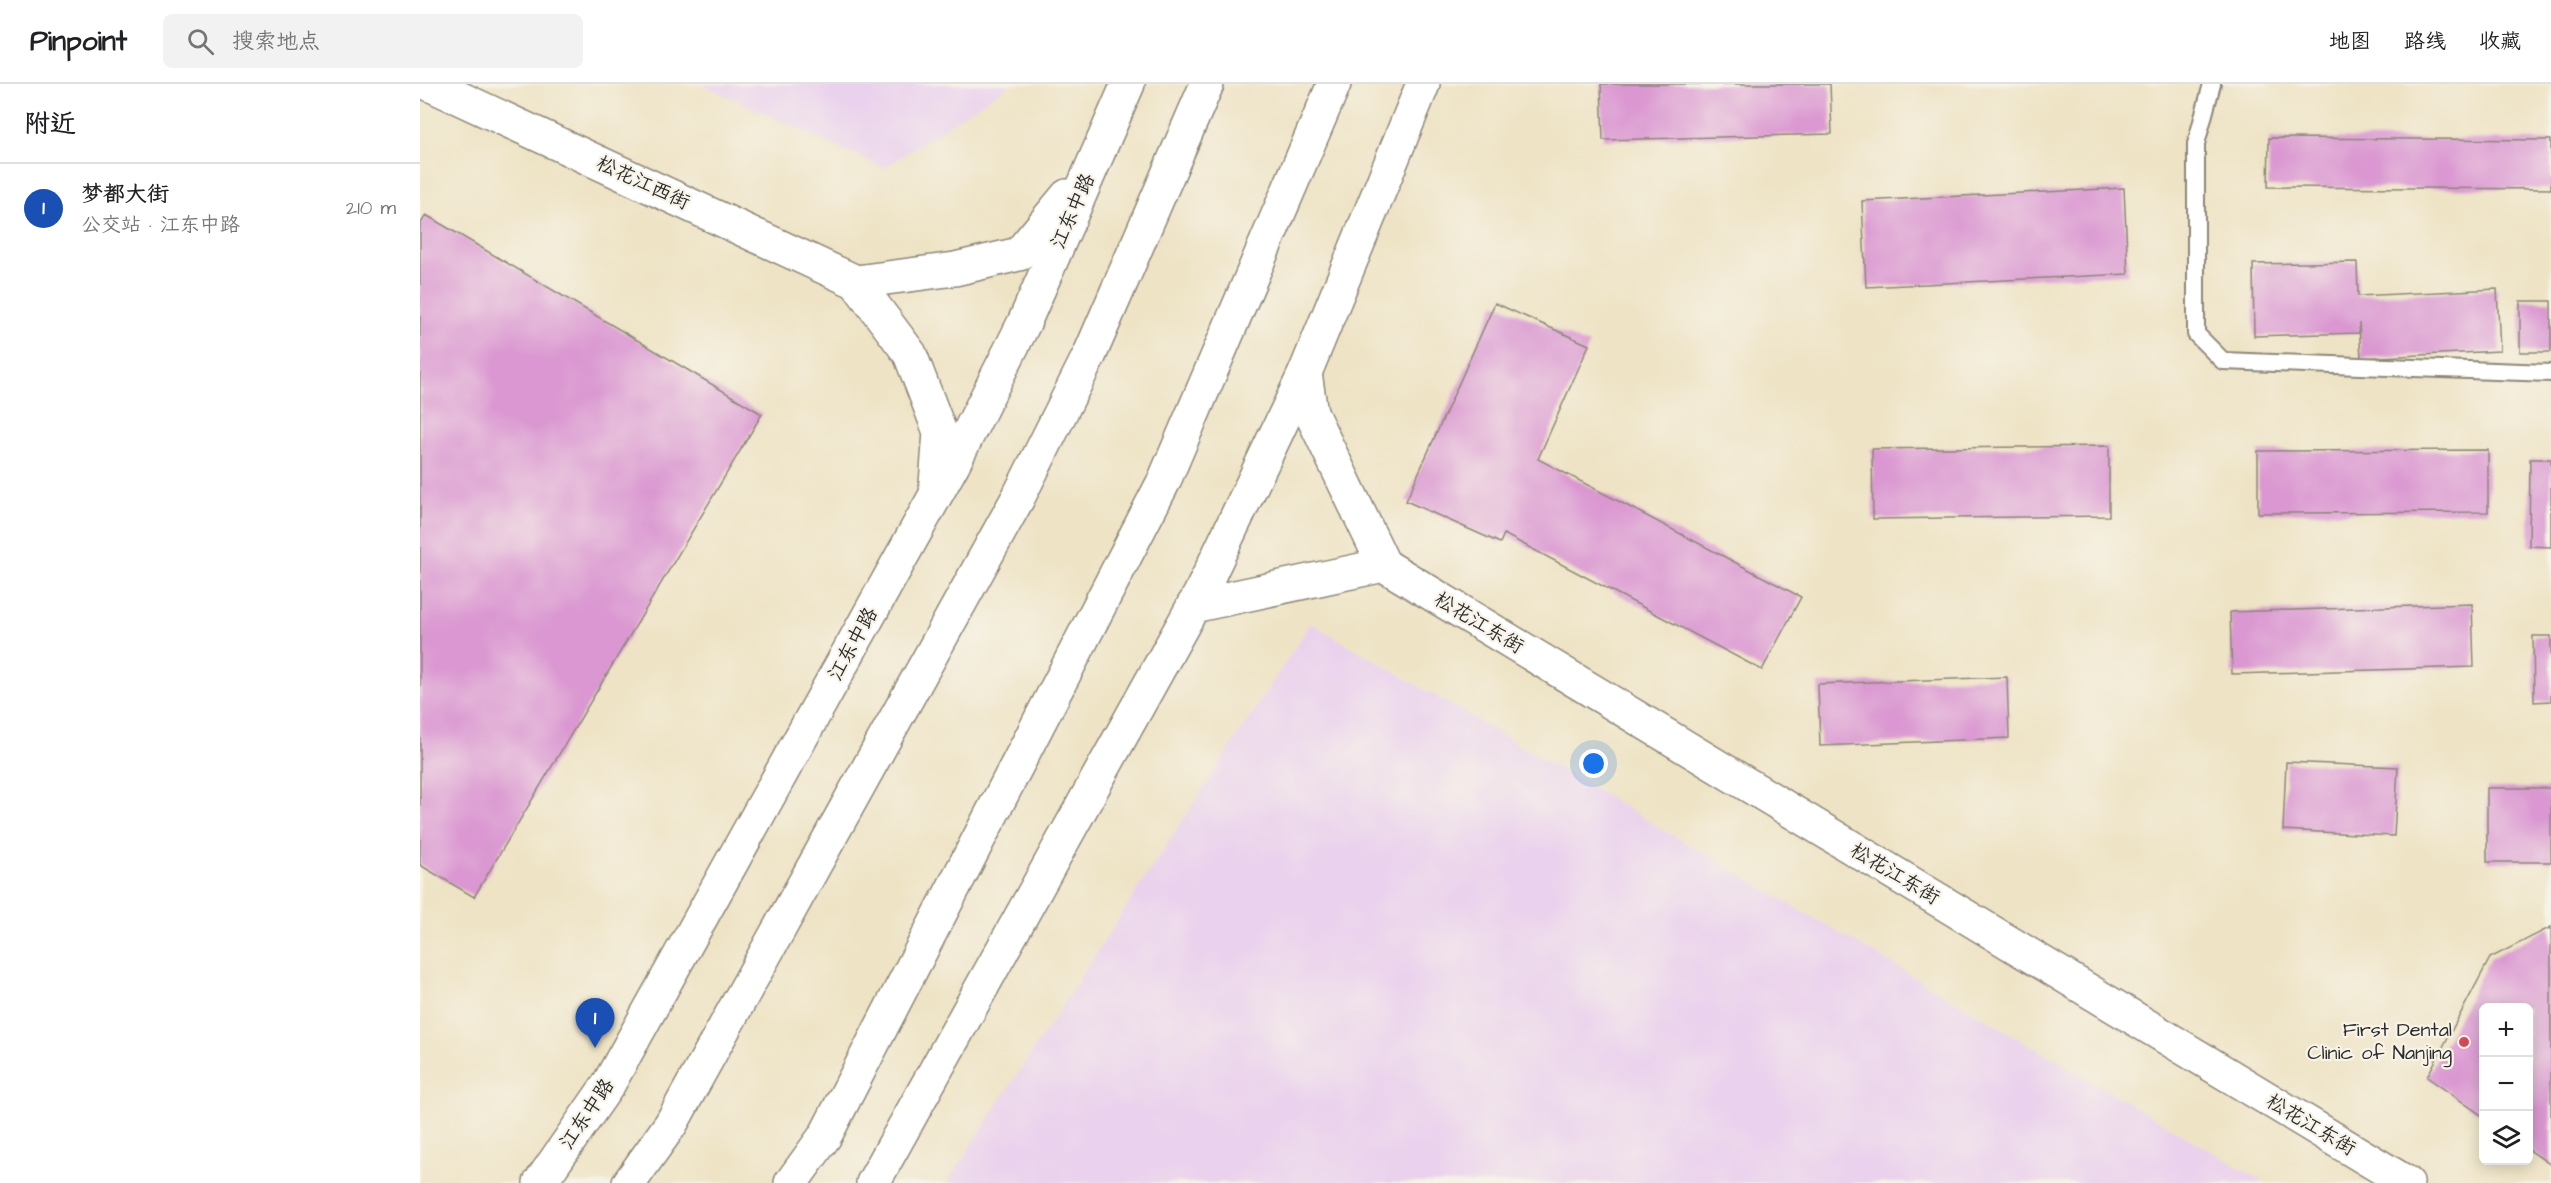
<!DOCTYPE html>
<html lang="zh">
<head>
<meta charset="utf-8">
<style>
  :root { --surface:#fff; --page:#f2f2f2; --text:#202124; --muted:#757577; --line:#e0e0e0; --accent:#d1495b }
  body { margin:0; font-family:"Architects Daughter","LXGW WenKai TC",sans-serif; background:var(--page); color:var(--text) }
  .controls { position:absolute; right:18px; bottom:18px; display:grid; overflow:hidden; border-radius:9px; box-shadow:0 3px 15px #0003 }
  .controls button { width:54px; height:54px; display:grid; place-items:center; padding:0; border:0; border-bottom:2px solid var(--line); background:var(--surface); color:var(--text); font:30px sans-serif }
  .you { position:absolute; left:1174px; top:680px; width:21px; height:21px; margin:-15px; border:4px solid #fff; border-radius:50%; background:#1a73e8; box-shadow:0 0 0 9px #1a73e833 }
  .badge { display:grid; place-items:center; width:39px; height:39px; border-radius:50%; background:var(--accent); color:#fff; font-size:20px; font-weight:700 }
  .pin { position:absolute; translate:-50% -50px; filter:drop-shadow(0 2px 3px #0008) }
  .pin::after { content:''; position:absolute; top:32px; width:21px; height:18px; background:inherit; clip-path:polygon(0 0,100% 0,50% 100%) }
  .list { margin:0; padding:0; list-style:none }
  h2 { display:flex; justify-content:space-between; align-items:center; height:78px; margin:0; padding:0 24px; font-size:26px }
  h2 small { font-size:20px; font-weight:400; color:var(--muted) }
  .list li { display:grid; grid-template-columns:39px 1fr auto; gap:18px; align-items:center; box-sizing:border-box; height:90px; padding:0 24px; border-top:2px solid var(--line) }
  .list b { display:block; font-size:22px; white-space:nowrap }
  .list p { margin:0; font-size:20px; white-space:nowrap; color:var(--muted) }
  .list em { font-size:20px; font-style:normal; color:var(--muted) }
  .icon { flex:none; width:33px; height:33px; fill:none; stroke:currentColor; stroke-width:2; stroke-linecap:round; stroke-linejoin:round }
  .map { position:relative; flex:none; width:2131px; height:1099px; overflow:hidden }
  header { display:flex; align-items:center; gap:36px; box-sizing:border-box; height:84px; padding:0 30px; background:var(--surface); border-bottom:2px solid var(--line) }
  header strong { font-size:28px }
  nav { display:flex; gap:33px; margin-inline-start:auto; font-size:21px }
  .search { width:420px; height:54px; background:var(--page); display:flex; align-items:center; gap:15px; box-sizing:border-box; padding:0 21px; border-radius:9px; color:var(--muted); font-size:22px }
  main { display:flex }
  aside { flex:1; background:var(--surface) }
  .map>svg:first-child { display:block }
  .built { fill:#ead1ed }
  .building { fill:#da97d1 }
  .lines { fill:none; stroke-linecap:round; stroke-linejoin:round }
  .service-casing { stroke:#8c8778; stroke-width:20 }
  .tertiary-casing { stroke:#8c8778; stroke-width:36 }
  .primary-casing { stroke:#8c8778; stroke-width:36 }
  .service { stroke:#fff; stroke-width:16 }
  .tertiary { stroke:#fff; stroke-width:33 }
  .primary { stroke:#fff; stroke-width:33 }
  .poi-dot { fill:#d1495b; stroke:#f7f3e8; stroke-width:2 }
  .labels { text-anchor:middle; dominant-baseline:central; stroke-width:4.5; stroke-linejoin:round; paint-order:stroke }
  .street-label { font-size:20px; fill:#2b2b2b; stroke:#f7f3e8 }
  .poi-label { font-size:20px; fill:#2b2b2b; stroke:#f7f3e8; text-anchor:end }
</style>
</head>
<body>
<header>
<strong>Pinpoint</strong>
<div class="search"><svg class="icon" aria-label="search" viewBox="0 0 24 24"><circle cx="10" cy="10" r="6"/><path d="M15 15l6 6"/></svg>搜索地点</div>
<nav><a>地图</a><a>路线</a><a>收藏</a></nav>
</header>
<main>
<aside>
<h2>附近<small></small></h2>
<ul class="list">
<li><span class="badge" style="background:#1a4fb4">1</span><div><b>梦都大街</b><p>公交站 · 江东中路</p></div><em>210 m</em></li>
</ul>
</aside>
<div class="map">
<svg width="2131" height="1099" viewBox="0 0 2131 1099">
  <rect width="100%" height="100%" fill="#f7f3e8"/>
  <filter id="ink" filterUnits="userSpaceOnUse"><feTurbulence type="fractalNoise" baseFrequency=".0167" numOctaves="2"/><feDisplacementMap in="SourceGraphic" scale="12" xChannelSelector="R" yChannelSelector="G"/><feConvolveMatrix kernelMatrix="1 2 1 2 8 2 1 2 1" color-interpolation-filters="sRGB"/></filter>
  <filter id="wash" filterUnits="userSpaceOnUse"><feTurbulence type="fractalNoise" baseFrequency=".008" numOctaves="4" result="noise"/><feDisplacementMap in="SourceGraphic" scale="24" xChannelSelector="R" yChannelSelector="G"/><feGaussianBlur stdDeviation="1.35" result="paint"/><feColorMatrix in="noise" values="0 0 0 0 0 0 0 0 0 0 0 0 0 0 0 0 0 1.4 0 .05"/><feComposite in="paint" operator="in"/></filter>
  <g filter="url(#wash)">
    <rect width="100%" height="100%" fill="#eee3c5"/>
    <!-- built -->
    <g class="built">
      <polygon points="281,0 590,0 464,84"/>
      <polygon points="891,539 1845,1099 527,1099"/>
    </g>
    <g id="blocks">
      <!-- building -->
      <g class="building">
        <polygon points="1181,0 1410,0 1412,50 1183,56"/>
        <polygon points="1849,54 2131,56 2131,105 1848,103"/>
        <polygon points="1704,104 1708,190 1446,203 1442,117"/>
        <polygon points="6,131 342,330 54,813 0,781 0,141"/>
        <polygon points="1937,178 1938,212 2077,205 2080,267 1941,274 1939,239 1939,249 1834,252 1833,180"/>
        <rect x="2100" y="217" width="31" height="51"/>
        <polygon points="1075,219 1169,261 1118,375 1381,513 1342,586 1084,450 1080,459 986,417"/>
        <polygon points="1689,362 1689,432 1453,435 1452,365"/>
        <polygon points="2068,366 2068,428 1838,429 1838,367"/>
        <polygon points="2110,375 2131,375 2131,463 2109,462"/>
        <polygon points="2052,520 2054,583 1812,590 1810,528"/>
        <polygon points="2113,552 2131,552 2131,617 2114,618"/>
        <polygon points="1587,593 1589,654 1400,662 1398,600"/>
        <polygon points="1866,678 1978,683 1974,752 1863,746"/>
        <rect x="2067" y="704" width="64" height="74"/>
        <polygon points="2131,843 2131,1081 2108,1065 2108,924 2064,924 2064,1033 2007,993 2070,874"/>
      </g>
    </g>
  </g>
  <g filter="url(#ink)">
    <use href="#blocks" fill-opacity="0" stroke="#8c8778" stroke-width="1.5"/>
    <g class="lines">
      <defs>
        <polyline id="service" points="1792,0 1776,60 1776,250 1803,277 2131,289"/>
        <g id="tertiary">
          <polyline points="9,0 436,198 490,270 520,348 516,400"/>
          <polyline points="436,198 535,185 599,170 647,112"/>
          <polyline points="885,289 891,329 964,481"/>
          <polyline points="964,481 1987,1099"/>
          <polyline points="773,522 964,481"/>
          <polyline points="120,1099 188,1001 533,380 604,239 708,0"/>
          <polyline points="453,1099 780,510 885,289 1003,0"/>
        </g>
        <g id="primary">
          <polyline points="209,1099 251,1040 598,414 670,270 787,0"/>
          <polyline points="371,1099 405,1052 744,397 914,0"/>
        </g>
      </defs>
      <!-- service casing -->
      <use href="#service" class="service-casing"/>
      <!-- tertiary casing -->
      <use href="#tertiary" class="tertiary-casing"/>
      <!-- primary casing -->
      <use href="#primary" class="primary-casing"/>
      <!-- service -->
      <use href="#service" class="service"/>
      <!-- tertiary -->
      <use href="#tertiary" class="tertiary"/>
      <!-- primary -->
      <use href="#primary" class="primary"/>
    </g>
  </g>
  <!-- markers -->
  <circle class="poi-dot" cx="2044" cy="958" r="6"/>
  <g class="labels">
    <!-- street labels -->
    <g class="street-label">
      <text transform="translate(223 99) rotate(25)">松花江西街</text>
      <text transform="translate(653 127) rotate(-66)">江东中路</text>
      <text transform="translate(1059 539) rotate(31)">松花江东街</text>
      <text transform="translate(433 560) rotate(-61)">江东中路</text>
      <text transform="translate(1475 790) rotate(31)">松花江东街</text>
      <text transform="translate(167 1030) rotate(-56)">江东中路</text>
      <text transform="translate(1891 1041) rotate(31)">松花江东街</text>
    </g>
    <!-- poi labels -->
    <g class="poi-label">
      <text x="2032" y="946">First Dental<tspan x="2032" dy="23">Clinic of Nanjing</tspan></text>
    </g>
  </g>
</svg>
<div class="controls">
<button>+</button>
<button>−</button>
<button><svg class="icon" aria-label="layers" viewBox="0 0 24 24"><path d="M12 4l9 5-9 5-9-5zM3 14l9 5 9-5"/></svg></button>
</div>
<div class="you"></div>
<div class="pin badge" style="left:175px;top:964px;background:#1a4fb4">1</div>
</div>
</main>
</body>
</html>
